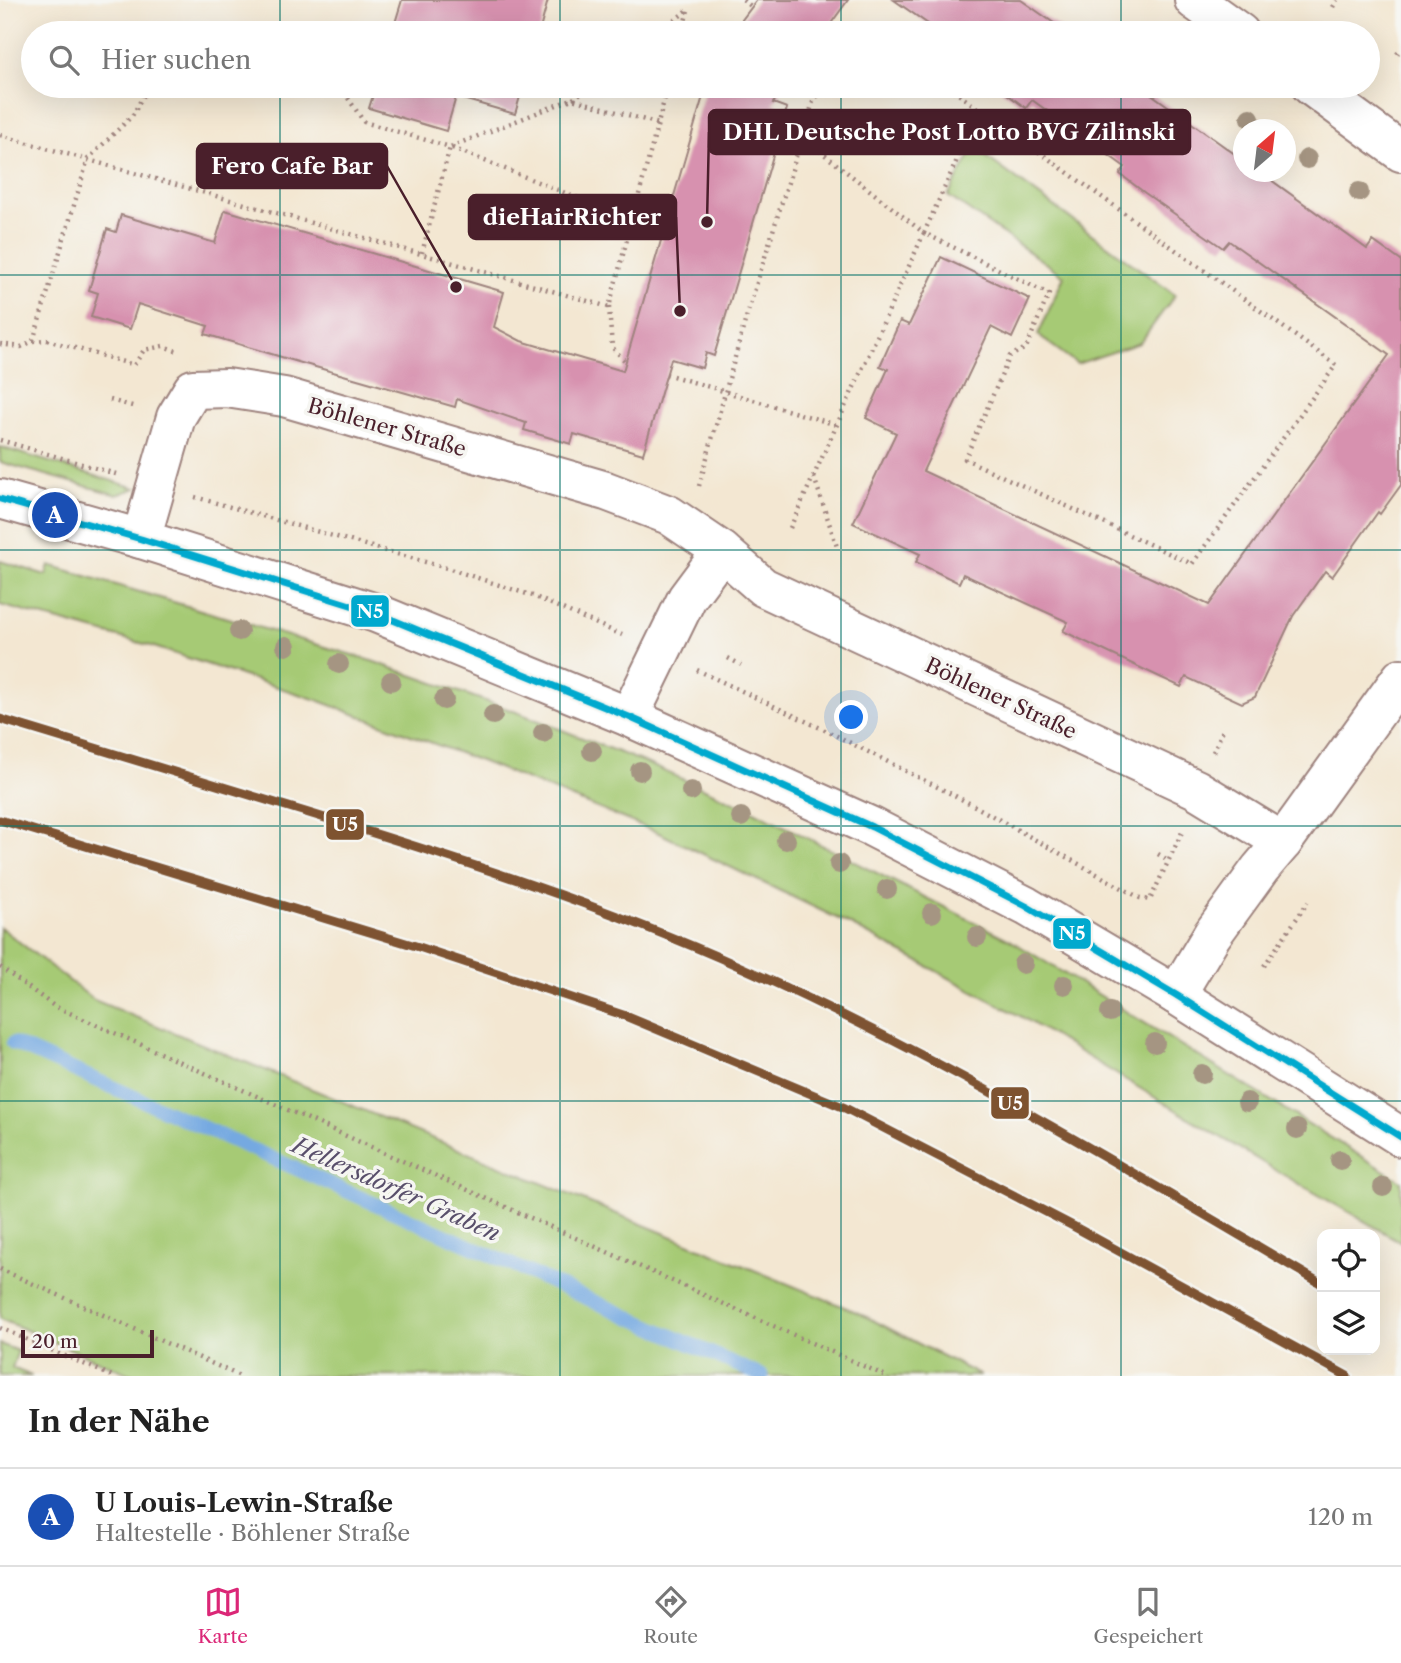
<!DOCTYPE html>
<html lang="de">
<head>
<meta charset="utf-8">
<style>
  :root { --surface:#fff; --page:#f6f6f6; --text:#222; --muted:#767676; --line:#e0e0e0; --accent:#db2777 }
  body { margin:0; font-family:"Libre Caslon Text",serif; background:var(--page); color:var(--text) }
  .controls { position:absolute; right:21px; bottom:21px; display:grid; overflow:hidden; border-radius:14px; box-shadow:0 7px 28px #0002 }
  .controls button { width:63px; height:63px; display:grid; place-items:center; padding:0; border:0; border-bottom:2px solid var(--line); background:var(--surface); color:var(--text); font:35px sans-serif }
  .compass { position:absolute; left:1233px; top:119px; width:63px; height:63px; border-radius:50%; background:var(--surface); box-shadow:0 7px 28px #0002; rotate:28deg }
  .scale { position:absolute; left:21px; bottom:18px; width:133px; box-sizing:border-box; padding-left:7px; border:4px solid #4a1f2b; border-top:0; font-size:19px; line-height:24px; white-space:nowrap; color:#4a1f2b; -webkit-text-stroke:5px #f6f6f2; paint-order:stroke }
  .you { position:absolute; left:852px; top:718px; width:24px; height:24px; margin:-18px; border:5px solid #fff; border-radius:50%; background:#1a73e8; box-shadow:0 0 0 10px #1a73e833 }
  .badge { display:grid; place-items:center; width:46px; height:46px; border-radius:50%; background:var(--accent); color:#fff; font-size:23px; font-weight:700 }
  .pin { position:absolute; translate:-50% -50%; border:4px solid #fff; box-shadow:0 2px 7px #0006 }
  .list { margin:0; padding:0; list-style:none }
  h2 { display:flex; justify-content:space-between; align-items:center; height:91px; margin:0; padding:0 28px; font-size:30px }
  h2 small { font-size:23px; font-weight:400; color:var(--muted) }
  .list li { display:grid; grid-template-columns:46px 1fr auto; gap:21px; align-items:center; box-sizing:border-box; height:98px; padding:0 28px; border-top:2px solid var(--line) }
  .list b { display:block; font-size:26px; white-space:nowrap }
  .list p { margin:0; font-size:23px; white-space:nowrap; color:var(--muted) }
  .list em { font-size:23px; font-style:normal; color:var(--muted) }
  .icon { flex:none; width:38px; height:38px; fill:none; stroke:currentColor; stroke-width:2; stroke-linecap:round; stroke-linejoin:round }
  .map { position:relative; flex:none; width:1401px; height:1376px; overflow:hidden }
  .search { position:absolute; background:var(--surface); box-shadow:0 7px 28px #0002; left:21px; right:21px; top:21px; height:77px; display:flex; align-items:center; gap:18px; box-sizing:border-box; padding:0 24px; border-radius:38px; color:var(--muted); font-size:26px }
  .sheet { height:189px; background:var(--surface) }
  nav { display:flex; justify-content:space-around; align-items:center; box-sizing:border-box; height:98px; border-top:2px solid var(--line); background:var(--surface); font-size:19px; color:var(--muted) }
  nav a { display:grid; justify-items:center; gap:4px }
  nav .on { color:var(--accent) }
  .map>svg:first-child { display:block }
  .green { fill:#a6ca74; stroke:#787450; stroke-width:2 }
  .lines { fill:none; stroke-linecap:round; stroke-linejoin:round }
  .stream { stroke:#74a9e1; stroke-width:14 }
  .building { fill:#d791af }
  .minor-casing { stroke:#9e837e; stroke-width:42 }
  .path { stroke:#9e837e; stroke-width:4.5; stroke-dasharray:2 5; stroke-linecap:butt }
  .minor { stroke:#fff; stroke-width:38 }
  .bus-1-casing { stroke:#f6f6f2; stroke-width:12 }
  .bus-1 { stroke:#00a9ce; stroke-width:7 }
  .metro-1-casing { stroke:#f6f6f2; stroke-width:14 }
  .metro-1 { stroke:#7e5330; stroke-width:9 }
  .tree { fill:#a59582 }
  .grid { fill:none; stroke:#0f766e; stroke-width:2; stroke-opacity:0.55 }
  .labels { text-anchor:middle; dominant-baseline:central; stroke-width:7; stroke-linejoin:round; paint-order:stroke }
  .street-label { font-size:21px; fill:#4a1f2b; stroke:#f6f6f2 }
  .water-label { font-size:23px; font-style:italic; fill:#594f6b; stroke:#f6f6f2 }
  .leader { fill:none; stroke:#4a1f2b; stroke-width:2.5 }
  .callout-dot { fill:#4a1f2b; stroke:#f6f6f2; stroke-width:2.5 }
  .callout { fill:#4a1f2b; stroke:#4a1f2b; stroke-width:2.5 }
  .callout-label { font-size:23px; text-anchor:middle; font-weight:bold; fill:#fff }
  .line-badge { stroke:#f6f6f2; stroke-width:2.5 }
  .badge-label { font-size:19px; text-anchor:middle; font-weight:bold; fill:#fff }
</style>
</head>
<body>
<div class="map">
<svg width="1401" height="1376" viewBox="0 0 1401 1376">
  <rect width="100%" height="100%" fill="#f6f6f2"/>
  <filter id="ink" filterUnits="userSpaceOnUse"><feTurbulence type="fractalNoise" baseFrequency=".0143" numOctaves="2"/><feDisplacementMap in="SourceGraphic" scale="14" xChannelSelector="R" yChannelSelector="G"/><feConvolveMatrix kernelMatrix="1 2 1 2 8 2 1 2 1" color-interpolation-filters="sRGB"/></filter>
  <filter id="wash" filterUnits="userSpaceOnUse"><feTurbulence type="fractalNoise" baseFrequency=".00686" numOctaves="4" result="noise"/><feDisplacementMap in="SourceGraphic" scale="28" xChannelSelector="R" yChannelSelector="G"/><feGaussianBlur stdDeviation="1.57" result="paint"/><feColorMatrix in="noise" values="0 0 0 0 0 0 0 0 0 0 0 0 0 0 0 0 0 1.4 0 .05"/><feComposite in="paint" operator="in"/></filter>
  <g filter="url(#wash)">
    <rect width="100%" height="100%" fill="#f3e7d2"/>
    <!-- green -->
    <g class="green">
      <polygon points="974,148 1175,295 1140,343 1077,364 1038,335 1064,276 948,196"/>
      <polygon points="0,447 136,488 117,495 0,462"/>
      <polygon points="0,561 46,575 49,565 369,660 519,713 646,763 754,811 1010,940 1401,1181 1401,1242 1275,1170 1022,1017 845,922 659,833 483,762 317,700 148,645 0,605"/>
      <polygon points="0,927 94,1000 859,1313 981,1376 134,1376 0,1319"/>
      <polygon points="0,1344 18,1351 12,1368 32,1376 0,1376"/>
    </g>
    <g class="lines">
      <!-- stream -->
      <polyline class="stream" points="13,1043 762,1376"/>
    </g>
    <g id="blocks">
      <!-- building -->
      <g class="building">
        <polygon points="402,0 548,0 539,33 392,33"/>
        <polygon points="757,0 848,0 824,33 732,33"/>
        <polygon points="894,0 1021,0 1068,33 925,33 922,32 928,24"/>
        <polygon points="376,86 523,86 515,114 456,97 446,131 369,108"/>
        <polygon points="706,86 786,86 773,103 787,108 714,356 706,353 702,368 671,359 643,454 574,434 571,444 524,430 526,423 457,399 455,407 298,362 205,334 208,326 138,304 130,329 91,317 98,293 89,290 107,229 116,232 121,215 215,243 225,210 504,292 494,327 521,341 623,371"/>
        <polygon points="996,86 1140,86 1243,160 1243,172 1260,172 1367,249 1373,241 1401,261 1401,485 1380,514 1378,512 1332,577 1325,571 1293,616 1255,697 1242,703 1186,677 1181,687 1109,653 1063,631 1068,622 963,574 959,583 916,562 920,554 853,523 896,433 866,418 888,369 880,366 900,321 909,325 941,257 1030,299 1012,338 991,327 923,471 1209,605 1389,355 1229,241 1223,248 1145,193 1120,174 1125,167 1032,100 1026,108"/>
      </g>
    </g>
  </g>
  <g filter="url(#ink)">
    <use href="#blocks" fill-opacity="0" stroke="#9e837e" stroke-width="2"/>
    <g class="lines">
      <defs>
        <g id="minor">
          <polyline points="1194,0 1240,33"/>
          <polyline points="1311,86 1401,152"/>
          <polyline points="0,499 141,539 376,613 629,717 872,827 1026,906 1176,995 1401,1137"/>
          <polyline points="141,539 176,417 193,389 227,388 284,397 606,491 669,515 722,551 763,587 1196,789 1283,842"/>
          <polyline points="629,717 687,598 722,551"/>
          <polyline points="1176,995 1212,935 1260,869 1283,842 1401,678"/>
        </g>
      </defs>
      <!-- minor casing -->
      <use href="#minor" class="minor-casing"/>
      <!-- path -->
      <g class="path">
        <polyline points="743,0 752,7"/>
        <polyline points="1333,7 1337,0"/>
        <polyline points="657,33 688,10"/>
        <polyline points="682,33 688,10"/>
        <polyline points="861,33 865,27 874,33"/>
        <polyline points="1397,54 1401,49"/>
        <polyline points="348,98 364,122 450,147 572,99 659,124"/>
        <polyline points="573,99 590,86"/>
        <polyline points="0,135 609,307 668,86"/>
        <polyline points="799,145 820,151 924,233 956,162 972,104"/>
        <polyline points="422,253 450,147 633,220"/>
        <polyline points="609,307 612,347 626,362"/>
        <polyline points="33,341 47,340 134,365 144,350 163,346 177,351"/>
        <polyline points="0,344 21,347 33,341 88,159 132,116 149,86"/>
        <polyline points="666,374 837,425"/>
        <polyline points="110,400 136,407"/>
        <polyline points="0,440 116,474"/>
        <polyline points="814,477 837,547"/>
        <polyline points="699,486 746,318 813,102 824,86"/>
        <polyline points="195,497 450,569 533,596 622,635"/>
        <polyline points="790,528 924,233 1049,294 1026,348 1010,356 965,459 1192,564 1336,365 947,86"/>
        <polyline points="728,658 741,665"/>
        <polyline points="697,670 829,732 971,804 1140,898 1150,900 1183,830"/>
        <polyline points="1213,752 1223,730"/>
        <polyline points="1158,854 1168,860"/>
        <polyline points="1264,966 1308,902"/>
        <polyline points="0,967 54,1006 886,1376"/>
        <polyline points="0,1269 240,1376"/>
        <polyline points="0,1328 112,1376"/>
      </g>
      <!-- minor -->
      <use href="#minor" class="minor"/>
      <defs>
        <polyline id="bus-1" points="0,499 141,539 376,613 629,717 872,827 1026,906 1176,995 1401,1137"/>
      </defs>
      <!-- bus-1 casing -->
      <use href="#bus-1" class="bus-1-casing"/>
      <!-- bus-1 -->
      <use href="#bus-1" class="bus-1"/>
      <defs>
        <g id="metro-1">
          <path d="M0,719C104,751 208,783 312,814C458,859 603,905 743,968C944,1058 1132,1172 1322,1284"/>
          <polyline points="0,820 419,947 623,1015 845,1108 1073,1226 1347,1376"/>
        </g>
      </defs>
      <!-- metro-1 casing -->
      <use href="#metro-1" class="metro-1-casing"/>
      <!-- metro-1 -->
      <use href="#metro-1" class="metro-1"/>
    </g>
    <!-- trees -->
    <g class="tree">
      <circle cx="1250" cy="118" r="10"/>
      <circle cx="1307" cy="159" r="10"/>
      <circle cx="1359" cy="192" r="10"/>
      <circle cx="239" cy="631" r="10"/>
      <circle cx="286" cy="646" r="10"/>
      <circle cx="339" cy="664" r="10"/>
      <circle cx="391" cy="681" r="10"/>
      <circle cx="444" cy="700" r="10"/>
      <circle cx="493" cy="715" r="10"/>
      <circle cx="543" cy="733" r="10"/>
      <circle cx="592" cy="751" r="10"/>
      <circle cx="640" cy="771" r="10"/>
      <circle cx="691" cy="791" r="10"/>
      <circle cx="741" cy="817" r="10"/>
      <circle cx="786" cy="840" r="10"/>
      <circle cx="839" cy="864" r="10"/>
      <circle cx="887" cy="889" r="10"/>
      <circle cx="932" cy="913" r="10"/>
      <circle cx="977" cy="937" r="10"/>
      <circle cx="1023" cy="964" r="10"/>
      <circle cx="1064" cy="985" r="10"/>
      <circle cx="1110" cy="1012" r="10"/>
      <circle cx="1155" cy="1043" r="10"/>
      <circle cx="1202" cy="1074" r="10"/>
      <circle cx="1247" cy="1102" r="10"/>
      <circle cx="1297" cy="1129" r="10"/>
      <circle cx="1340" cy="1160" r="10"/>
      <circle cx="1383" cy="1187" r="10"/>
    </g>
  </g>
  <!-- grid -->
  <path class="grid" d="M280,0V33M560,0V33M841,0V33M1121,0V33M280,86V1376M560,86V1376M841,86V1376M1121,86V1376M0,275H1401M0,550H1401M0,826H1401M0,1101H1401"/>
  <g class="labels">
    <!-- street labels -->
    <g class="street-label">
      <text transform="translate(387 427) rotate(16)">Böhlener Straße</text>
      <text transform="translate(1001 698) rotate(25)">Böhlener Straße</text>
    </g>
    <!-- water labels -->
    <g class="water-label">
      <text transform="translate(396 1189) rotate(24)">Hellersdorfer Graben</text>
    </g>
  </g>
  <!-- callouts -->
  <path class="leader" d="M707 222L709 132M456 287L387 166M680 311L676 217"/>
  <g class="callout-dot">
    <circle cx="707" cy="222" r="7"/>
    <circle cx="456" cy="287" r="7"/>
    <circle cx="680" cy="311" r="7"/>
  </g>
  <g class="callout">
    <rect x="709" y="110" width="481" height="44" rx="7"/>
    <rect x="197" y="144" width="190" height="44" rx="7"/>
    <rect x="469" y="195" width="207" height="44" rx="7"/>
  </g>
  <g class="callout-label">
    <text x="949" y="140">DHL Deutsche Post Lotto BVG Zilinski</text>
    <text x="292" y="174">Fero Cafe Bar</text>
    <text x="572" y="225">dieHairRichter</text>
  </g>
  <g class="line-badge">
    <rect x="350" y="594" width="40" height="34" rx="7" fill="#00a9ce"/>
    <rect x="325" y="808" width="40" height="33" rx="7" fill="#7e5330"/>
    <rect x="1052" y="917" width="40" height="33" rx="7" fill="#00a9ce"/>
    <rect x="990" y="1086" width="40" height="34" rx="7" fill="#7e5330"/>
  </g>
  <g class="badge-label">
    <text x="370" y="618">N5</text>
    <text x="345" y="831">U5</text>
    <text x="1072" y="940">N5</text>
    <text x="1010" y="1110">U5</text>
  </g>
</svg>
<div class="controls">
<button><svg class="icon" aria-label="locate" viewBox="0 0 24 24"><circle cx="12" cy="12" r="6"/><path d="M12 2v4M12 18v4M2 12h4M18 12h4"/></svg></button>
<button><svg class="icon" aria-label="layers" viewBox="0 0 24 24"><path d="M12 4l9 5-9 5-9-5zM3 14l9 5 9-5"/></svg></button>
</div>
<svg class="compass" viewBox="-18 -18 36 36"><path d="M0-13l5 13h-10z" fill="#e53935"/><path d="M0 13l5-13h-10z" fill="#767676"/></svg>
<div class="scale">20 m</div>
<div class="you"></div>
<div class="pin badge" style="left:55px;top:515px;background:#1a4fb4">A</div>
<div class="search"><svg class="icon" aria-label="search" viewBox="0 0 24 24"><circle cx="10" cy="10" r="6"/><path d="M15 15l6 6"/></svg>Hier suchen</div>
</div>
<section class="sheet">
<h2>In der Nähe<small></small></h2>
<ul class="list">
<li><span class="badge" style="background:#1a4fb4">A</span><div><b>U Louis-Lewin-Straße</b><p>Haltestelle · Böhlener Straße</p></div><em>120 m</em></li>
</ul>
</section>
<nav>
<a class="on"><svg class="icon" aria-label="map" viewBox="0 0 24 24"><path d="M3 6l6-2 6 2 6-2v14l-6 2-6-2-6 2zM9 4v14M15 6v14"/></svg>Karte</a>
<a><svg class="icon" aria-label="directions" viewBox="0 0 24 24"><path d="M12 3l9 9-9 9-9-9zM9 14v-3h6M13 9l2 2-2 2"/></svg>Route</a>
<a><svg class="icon" aria-label="saved" viewBox="0 0 24 24"><path d="M7 4h10v16l-5-4-5 4z"/></svg>Gespeichert</a>
</nav>
</body>
</html>
